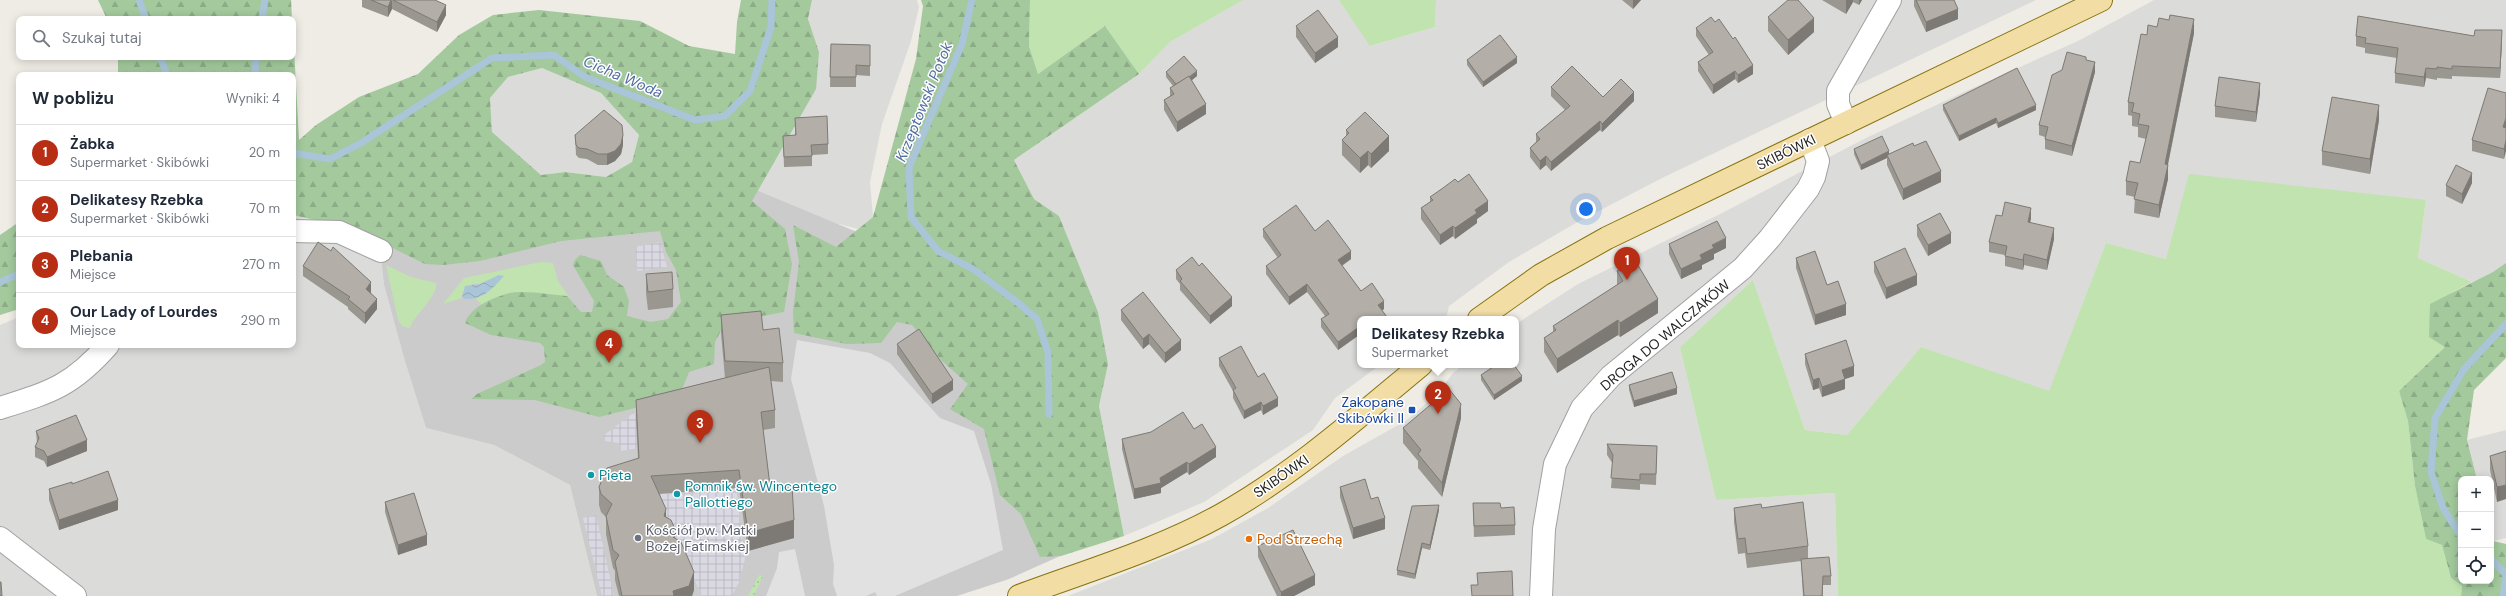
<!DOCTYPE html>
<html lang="pl">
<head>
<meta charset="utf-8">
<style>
  :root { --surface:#fff; --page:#f2f2f3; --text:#1f2937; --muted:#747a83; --line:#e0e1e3; --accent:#b72e14 }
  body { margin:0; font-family:"DM Sans",sans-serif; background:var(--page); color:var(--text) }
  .controls { position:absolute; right:12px; bottom:12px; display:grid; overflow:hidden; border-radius:8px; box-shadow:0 2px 10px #0003 }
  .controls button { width:36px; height:36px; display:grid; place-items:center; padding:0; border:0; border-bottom:1px solid var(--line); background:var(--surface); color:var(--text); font:20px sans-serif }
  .you { position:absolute; left:1586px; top:209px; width:14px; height:14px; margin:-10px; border:3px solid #fff; border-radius:50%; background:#1a73e8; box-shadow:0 0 0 6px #1a73e833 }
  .badge { display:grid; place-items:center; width:26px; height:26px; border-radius:50%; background:var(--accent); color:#fff; font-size:13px; font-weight:700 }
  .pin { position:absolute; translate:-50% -33px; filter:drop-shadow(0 1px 2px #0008) }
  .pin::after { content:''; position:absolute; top:21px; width:14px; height:12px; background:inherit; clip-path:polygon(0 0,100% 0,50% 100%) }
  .popup { position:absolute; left:1357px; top:316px; width:162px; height:52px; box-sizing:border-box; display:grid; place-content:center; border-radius:8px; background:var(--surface); filter:drop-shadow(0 1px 3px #0005); font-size:13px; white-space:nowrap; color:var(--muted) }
  .popup b { font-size:15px; color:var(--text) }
  .popup::after { content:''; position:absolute; left:50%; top:100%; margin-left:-8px; border:8px solid transparent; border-top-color:var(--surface) }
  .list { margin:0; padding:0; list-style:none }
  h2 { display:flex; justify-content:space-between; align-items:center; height:52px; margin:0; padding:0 16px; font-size:17px }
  h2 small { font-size:13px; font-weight:400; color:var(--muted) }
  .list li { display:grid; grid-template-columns:26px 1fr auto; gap:12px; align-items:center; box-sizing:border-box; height:56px; padding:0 16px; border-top:1px solid var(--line) }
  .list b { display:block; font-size:15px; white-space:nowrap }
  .list p { margin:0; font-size:13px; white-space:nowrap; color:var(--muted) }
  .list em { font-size:13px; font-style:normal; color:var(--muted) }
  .icon { flex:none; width:22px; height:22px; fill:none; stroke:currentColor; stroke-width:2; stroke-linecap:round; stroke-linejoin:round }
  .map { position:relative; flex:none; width:2506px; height:596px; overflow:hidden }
  .search { position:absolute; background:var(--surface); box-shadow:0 2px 10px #0003; left:16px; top:16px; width:280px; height:44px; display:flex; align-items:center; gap:10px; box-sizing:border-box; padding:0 14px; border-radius:8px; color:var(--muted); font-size:15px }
  .panel { position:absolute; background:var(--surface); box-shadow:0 2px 10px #0003; left:16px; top:72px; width:280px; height:276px; border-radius:8px }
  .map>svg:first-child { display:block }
  .residential { fill:#dbdbda }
  .religious { fill:#cbcbcb }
  .grass { fill:#c0e3af }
  .forest { fill:url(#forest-firs); fill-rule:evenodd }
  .garden { fill:url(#garden-dots) }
  .parking { fill:#e1e1e1 }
  .plaza { fill:url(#plaza-grid) }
  .water { fill:url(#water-waves) }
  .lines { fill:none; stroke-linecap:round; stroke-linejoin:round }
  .stream { stroke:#a9c5d7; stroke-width:7 }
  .minor-casing { stroke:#a1a1a1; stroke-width:24 }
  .major-casing { stroke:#88740f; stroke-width:24 }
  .minor { stroke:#fff; stroke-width:22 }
  .major { stroke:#f2dda5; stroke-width:22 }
  .wall { fill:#9a9690 }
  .shaded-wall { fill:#7d7a75 }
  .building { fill:#b3aea7; stroke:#7d7a75 }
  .transit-dot { fill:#1a4fb4; stroke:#fff; stroke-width:1.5 }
  .culture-dot { fill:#0f9aa8; stroke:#fff; stroke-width:1.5 }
  .worship-dot { fill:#6b7280; stroke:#fff; stroke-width:1.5 }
  .food-dot { fill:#e8710a; stroke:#fff; stroke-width:1.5 }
  .labels { text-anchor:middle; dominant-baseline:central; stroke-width:3; stroke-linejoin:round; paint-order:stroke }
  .street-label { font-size:14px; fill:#1d1d1d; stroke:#fff }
  .transit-label { font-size:14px; fill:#164399; stroke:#fff; text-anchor:end }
  .culture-label { font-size:14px; fill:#0d838f; stroke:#fff; text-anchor:start }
  .worship-label { font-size:14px; fill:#5b616d; stroke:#fff; text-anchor:start }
  .food-label { font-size:14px; fill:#c56008; stroke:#fff; text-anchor:start }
  .water-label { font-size:15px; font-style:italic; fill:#536ea3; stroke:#fff }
</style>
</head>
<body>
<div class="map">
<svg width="2506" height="596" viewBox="0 0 2506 596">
  <defs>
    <pattern id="forest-firs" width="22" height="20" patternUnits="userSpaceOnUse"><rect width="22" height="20" fill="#a3c99d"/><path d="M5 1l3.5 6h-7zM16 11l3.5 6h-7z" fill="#8cac87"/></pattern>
    <pattern id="garden-dots" width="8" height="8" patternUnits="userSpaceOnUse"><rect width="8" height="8" fill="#c0e3af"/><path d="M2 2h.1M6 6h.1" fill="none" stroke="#a5c296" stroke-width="1.8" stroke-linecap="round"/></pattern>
    <pattern id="plaza-grid" width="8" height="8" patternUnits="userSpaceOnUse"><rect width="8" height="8" fill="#dad9e3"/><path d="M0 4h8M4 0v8" fill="none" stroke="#bbbac2"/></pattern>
    <pattern id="water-waves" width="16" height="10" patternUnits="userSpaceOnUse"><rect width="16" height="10" fill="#a9c5d7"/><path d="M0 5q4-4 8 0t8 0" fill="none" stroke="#91a9b8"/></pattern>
  </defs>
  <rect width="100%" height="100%" fill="#eeece4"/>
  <!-- residential -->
  <g class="residential">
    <polygon points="812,0 917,0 919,7 911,41 882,124 870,182 873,217 858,229 752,201 770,168 819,52 808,19"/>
    <polygon points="1243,0 1339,0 1371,46 1435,27 1436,0 2036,0 1662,178 1574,224 1509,262 1449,306 1446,319 1360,319 1360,365 1380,365 1335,398 1313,430 1204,502 1124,536 1099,406 1108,364 1074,253 1059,216 1034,199 1014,160 1139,74 1170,42"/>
    <polygon points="2154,0 2506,0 2506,297 2418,258 2426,200 2166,259 2106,243 2049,392 1921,347 1847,435 1805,430 1753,280 1680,347 1716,500 1835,493 1838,596 1068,596 1212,539 1268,508 1343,456 1407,420 1436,395 1454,372 1463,365 1516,365 1516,324 1578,284 1724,212 1866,138 1964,92 2078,41"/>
    <polygon points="542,68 601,93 639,135 632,162 606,177 565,172 541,175 492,132 490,98 508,77"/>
    <polygon points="293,215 354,229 379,240 384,285 404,358 426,428 494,445 570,485 597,596 0,596 0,325 19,317 19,345 293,345"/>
    <polygon points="2506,430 2506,538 2493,541 2491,532 2491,479 2477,479 2467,440"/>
  </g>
  <!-- religious -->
  <polygon class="religious" points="749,187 893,247 1114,532 1009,579 957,596 597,596 570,485 494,445 426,428 404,358 384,285 379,240"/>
  <!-- grass -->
  <g class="grass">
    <polygon points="1030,0 1243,0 1170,42 1139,74 1105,26 1038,74 1029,46"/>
    <polygon points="1339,0 1436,0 1435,27 1370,46"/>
    <polygon points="2189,174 2426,200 2418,258 2472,282 2451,293 2445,347 2399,391 2408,421 2415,486 2426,539 2442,545 2451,578 2462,586 2461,596 1838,596 1835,493 1716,500 1680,347 1753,280 1805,430 1847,435 1921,347 2049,391 2106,243 2166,259"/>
    <polygon points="541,262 553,263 558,281 569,297 511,293 482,305 475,298 486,294 498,282 499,275 480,284 472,284 462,293 462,298 443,304 464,278"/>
    <path d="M386,265L411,277L436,283C439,295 414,315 410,328L402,326L398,320Z"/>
  </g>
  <!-- forest -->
  <g class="forest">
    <polygon points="98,0 291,0 292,19 107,19"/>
    <path d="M741,0H812L808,19L819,52L816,89L752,201L785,229L792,264L784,312L725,323L715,342L714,364L689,372L679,397L599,417L535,400L471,399L477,394L541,365L545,362L544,347L540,343L491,335L465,323C470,307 494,297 510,293C525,290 551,295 567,296L581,312H592L594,301L573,265L575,260L580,255L601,261L607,275L624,287L629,301L627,316L651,322L668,319L681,302L676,270L666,252L660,231L561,241L480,261L443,265L425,264L354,229L293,215V75H118V57H293V30L299,140L316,125L359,97L418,74L459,35L493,15L539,10L640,21L689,46L735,54L737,22ZM542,68L601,93L639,135L632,162L606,177L565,172L541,175L492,132L490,98L508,77Z"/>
    <polygon points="921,0 1030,0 1029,46 1038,74 1105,26 1139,74 1014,160 1034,199 1059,216 1098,312 1108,364 1099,406 1124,536 1061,556 1040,557 1021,514 1000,495 984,429 950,409 968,384 942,361 912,325 897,322 881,343 846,344 794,333 793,312 799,262 793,225 836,247 873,217 916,59 923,6"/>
    <polygon points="19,222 19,309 0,315 0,235"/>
    <polygon points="2506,263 2506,358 2474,390 2467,440 2477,479 2461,479 2461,581 2491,581 2491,532 2493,541 2506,544 2506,596 2461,596 2462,586 2451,578 2442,545 2426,539 2415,486 2408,421 2399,391 2445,347 2429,337 2430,304 2493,272"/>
  </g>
  <!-- garden -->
  <polygon class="garden" points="759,575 763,576 754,596 748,596"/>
  <!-- parking -->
  <g class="parking">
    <polygon points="797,340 870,353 890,363 940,418 974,431 991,484 1003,550 895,596 877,596 875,592 866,596 837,596 833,584 834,565 824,506 791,379"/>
    <polygon points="795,549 805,596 766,596 777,568 779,552"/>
  </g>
  <!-- plaza -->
  <g class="plaza">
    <polygon points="660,242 667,267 637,271 635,247"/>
    <polygon points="647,411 639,448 620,451 619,443 605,441 603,436 632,414"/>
    <polygon points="654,475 669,494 676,495 713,492 713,488 736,486 745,559 739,582 732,596 701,596 681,545 659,502"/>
    <polygon points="596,515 614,596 602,596 583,518"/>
  </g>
  <!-- water -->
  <path class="water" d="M499,275L504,276C493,288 480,303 462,298L465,286L480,284Z"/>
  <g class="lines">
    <!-- stream -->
    <g class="stream">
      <polyline points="139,0 146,19"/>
      <polyline points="972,0 962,44 909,167 911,217 938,251 973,269 1017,302 1037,319 1048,352 1049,414"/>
      <polyline points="262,19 265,0"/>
      <polyline points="160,57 167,75"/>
      <polyline points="255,75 256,57"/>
      <polyline points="293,153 330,159 361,143 492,58 554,55 585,77 695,120 725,116 750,91 771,27 772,0"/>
      <polyline points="0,282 19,274"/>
      <polyline points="2461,536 2443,508 2431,472 2435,418 2464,369 2506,324"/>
      <polyline points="2491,558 2506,575"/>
      <polyline points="2503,596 2506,576"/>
    </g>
    <defs>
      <g id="minor">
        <polyline points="1846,123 1838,104 1838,91 1890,0"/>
        <polyline points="293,231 339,232 381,251"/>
        <path d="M0,408C51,392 72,386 108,345"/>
        <polyline points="0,538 75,596"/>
        <polyline points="1541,596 1544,529 1555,464 1582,408 1611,376 1743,268 1770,238 1808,189 1814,177 1818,161 1810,140"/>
      </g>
      <g id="major">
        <polyline points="1479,319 1541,275 1607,238 2101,0"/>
        <path d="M1019,596C1086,571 1158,550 1221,515C1294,474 1357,418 1421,365"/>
      </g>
    </defs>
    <!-- minor casing -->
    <use href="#minor" class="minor-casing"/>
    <!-- major casing -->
    <use href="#major" class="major-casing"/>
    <!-- minor -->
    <use href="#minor" class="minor"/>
    <!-- major -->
    <use href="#major" class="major"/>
  </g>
  <!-- wall -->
  <g class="wall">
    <polygon points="362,0 435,0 446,15 437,32 392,9 388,17 362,7"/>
    <polygon points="1622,0 1641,0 1633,9"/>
    <polygon points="1822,0 1862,0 1859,5 1853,2 1846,14"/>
    <polygon points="1914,0 1954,0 1958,19 1926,32 1914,6"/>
    <polygon points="1768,17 1814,32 1788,55 1768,31"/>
    <polygon points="1715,22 1753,74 1738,83 1735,79 1713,94 1698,71 1698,62 1709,55 1696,36 1696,28"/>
    <polygon points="1296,26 1338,47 1315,63 1296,37"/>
    <polygon points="2194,33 2168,165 2168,179 2159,218 2134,213 2135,197 2126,195 2126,181 2140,163 2146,139 2138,137 2138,127 2132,126 2132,116 2128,115 2128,102 2147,35"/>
    <polygon points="2356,36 2502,41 2500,78 2452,76 2452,79 2437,78 2437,80 2426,78 2424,87 2395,83 2395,73 2397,58 2365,53 2365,48 2356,46"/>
    <polygon points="831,44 870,45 870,76 856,75 856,87 830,87"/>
    <polygon points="1467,60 1517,63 1483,87 1467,65"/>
    <polygon points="2086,60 2095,72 2072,156 2045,149 2045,137 2039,135 2039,125"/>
    <polygon points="1166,72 1197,76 1191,80 1206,114 1177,132 1164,110 1164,100 1170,96 1170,88 1173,86 1166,77"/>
    <polygon points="1551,87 1603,97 1634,101 1602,132 1600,130 1551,171 1546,165 1540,170 1530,157 1530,148 1536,142 1536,134 1565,110 1551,96"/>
    <polygon points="2260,93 2256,122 2215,117 2215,106"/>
    <polygon points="2506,93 2504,159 2472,151 2472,140"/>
    <polygon points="1943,105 2036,110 1998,128 1996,123 1959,141 1943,110"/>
    <polygon points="795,118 828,144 828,154 812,155 812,166 784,167 783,136 795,136"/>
    <polygon points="2379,120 2370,174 2322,165 2322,151"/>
    <polygon points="1346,130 1389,151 1371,168 1368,165 1360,173 1342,155 1342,140 1346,136"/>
    <polygon points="575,135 623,145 621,154 615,161 607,165 598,165 587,159 579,158 576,155"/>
    <polygon points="1914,146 1941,182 1903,200 1887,165 1887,158 1861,170 1854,154 1854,149 1889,154"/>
    <polygon points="1458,182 1488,211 1477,219 1477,223 1455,239 1453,236 1440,245 1421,219 1421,208 1430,202 1430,197"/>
    <polygon points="2472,183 2462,204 2446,196 2446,185"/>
    <polygon points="2002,216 2031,218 2030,223 2054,239 2047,270 2024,265 2023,270 2005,266 2005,255 1989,252 1989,242"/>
    <polygon points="1917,225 1951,243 1928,256 1917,236"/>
    <polygon points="1263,229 1315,231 1351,259 1342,266 1361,291 1384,309 1382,310 1387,319 1360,319 1360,336 1359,335 1338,350 1321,327 1321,319 1325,316 1307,292 1289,305 1266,274 1266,266 1278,258 1263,237"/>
    <polygon points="1669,244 1726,248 1714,254 1714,259 1702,265 1702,269 1681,279 1669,254"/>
    <polygon points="1796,258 1827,285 1846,315 1815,325 1796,268"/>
    <polygon points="1874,262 1917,285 1886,299 1874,272"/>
    <polygon points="303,266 371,293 377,309 365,324 348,309 348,307 303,276"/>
    <polygon points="1176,270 1232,306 1210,324 1180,290 1180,284 1176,279"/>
    <polygon points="1617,271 1658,313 1620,337 1618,335 1557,373 1544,352 1544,338 1553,332 1553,326 1617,285"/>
    <polygon points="646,274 673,289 673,307 648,310 646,293"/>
    <polygon points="1121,310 1181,350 1165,363 1149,344 1143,349 1121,320"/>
    <polygon points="721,315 763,330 783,363 783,382 771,381 775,410 775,428 763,430 770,486 794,538 748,551 739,488 659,494 666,518 675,538 694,590 692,596 619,596 615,580 615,571 613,568 606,534 606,517 601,512 599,505 599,487 638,459 636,418 636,400 725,378 721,333"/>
    <polygon points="897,344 953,390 932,404 897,354"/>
    <polygon points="1805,354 1854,376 1845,379 1845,389 1822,397 1819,388 1813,390 1805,364"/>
    <polygon points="1219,358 1258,377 1278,406 1263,415 1261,410 1244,419 1233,398 1233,391 1219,366"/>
    <polygon points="1481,375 1522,381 1494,400 1481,380"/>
    <polygon points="1629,385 1677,394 1634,407 1629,390"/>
    <polygon points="1461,418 1442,497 1418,468 1418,461 1403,443 1403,428"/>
    <polygon points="1194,429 1216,457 1189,475 1187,472 1161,488 1161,493 1134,499 1122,449 1122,439"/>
    <polygon points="36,431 87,451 47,467 44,461 35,457 35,447 37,443"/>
    <polygon points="1607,444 1657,446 1656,485 1640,484 1640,490 1611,488 1613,464 1607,455"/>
    <polygon points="2506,451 2497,502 2490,470 2490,456"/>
    <polygon points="72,484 118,510 59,530 49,500 49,489"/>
    <polygon points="1340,487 1371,499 1385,529 1353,539 1340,497"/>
    <polygon points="385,502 427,545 398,555 385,512"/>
    <polygon points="1473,503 1515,525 1515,535 1474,537"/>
    <polygon points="1734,508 1762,508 1808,546 1808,558 1831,576 1831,585 1823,585 1823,596 1803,596 1801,561 1747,568 1745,553 1738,554 1734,522"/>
    <polygon points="1439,510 1430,550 1422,548 1415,579 1397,575 1397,570"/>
    <polygon points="1258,546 1315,585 1294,596 1277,596 1258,557"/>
  </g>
  <!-- shaded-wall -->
  <g class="shaded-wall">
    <polygon points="392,0 392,9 388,17 388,7"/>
    <polygon points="1633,0 1641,0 1633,9"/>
    <polygon points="1846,0 1853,0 1853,2 1846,14"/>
    <polygon points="1859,0 1862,0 1859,5"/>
    <polygon points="446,5 446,15 437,32 437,22"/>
    <polygon points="1958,9 1958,19 1926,32 1926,22"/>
    <polygon points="1814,18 1814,32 1788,55 1788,40"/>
    <polygon points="2194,19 2194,33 2165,178 2165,164"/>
    <polygon points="2502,30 2502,41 2500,78 2500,68"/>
    <polygon points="1338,37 1338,47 1315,63 1315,53"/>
    <polygon points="1517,57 1517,63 1483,87 1483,82"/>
    <polygon points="2095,62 2095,72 2072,156 2072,146"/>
    <polygon points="1753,65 1753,74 1738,83 1738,75"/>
    <polygon points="2426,68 2426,78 2424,87 2424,77"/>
    <polygon points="1197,71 1197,76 1178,92 1178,86"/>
    <polygon points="1735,71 1735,79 1713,94 1713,85"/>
    <polygon points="2260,83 2260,93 2256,122 2256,112"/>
    <polygon points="1634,92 1634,101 1602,132 1602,124"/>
    <polygon points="1206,104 1206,114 1177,132 1177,122"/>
    <polygon points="2036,105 2036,110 1998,128 1998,123"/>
    <polygon points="2379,105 2379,120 2370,174 2370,159"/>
    <polygon points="1996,118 1996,123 1959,141 1959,136"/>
    <polygon points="2506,118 2506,128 2503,127"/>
    <polygon points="1600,121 1600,130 1551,171 1551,162"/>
    <polygon points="623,135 623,145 621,154 615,161 607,165 607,154"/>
    <polygon points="1389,136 1389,151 1371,168 1371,154"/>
    <polygon points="2506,140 2506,151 2504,159 2504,149"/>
    <polygon points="1368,151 1368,165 1360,173 1360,158"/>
    <polygon points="1889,151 1889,157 1887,155 1887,158 1861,170 1861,165"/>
    <polygon points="1546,156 1546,165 1540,170 1540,161"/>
    <polygon points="2168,165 2168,179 2159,218 2159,205"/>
    <polygon points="1941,171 1941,182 1903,200 1903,189"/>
    <polygon points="2472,173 2472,183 2462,204 2462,194"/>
    <polygon points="1488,201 1488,211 1477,219 1477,223 1455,239 1455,228 1475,210"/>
    <polygon points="2031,208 2031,218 2028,233 2028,222"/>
    <polygon points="1453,226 1453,236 1440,245 1440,235"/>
    <polygon points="2054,228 2054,239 2047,270 2047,260"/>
    <polygon points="1951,233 1951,243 1928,256 1928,245"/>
    <polygon points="1726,238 1726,248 1714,254 1714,259 1702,265 1702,269 1681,279 1681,269 1700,255 1712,245"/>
    <polygon points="1351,251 1351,259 1338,268 1338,260"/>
    <polygon points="2024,254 2024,265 2023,270 2023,260"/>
    <polygon points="1917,275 1917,285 1886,299 1886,288"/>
    <polygon points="371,282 371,293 366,299 366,289"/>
    <polygon points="1307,284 1307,292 1289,305 1289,297"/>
    <polygon points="1232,297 1232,306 1210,324 1210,316"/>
    <polygon points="377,299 377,309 365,324 365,313"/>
    <polygon points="1658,299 1658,313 1620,337 1620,323"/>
    <polygon points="1384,301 1384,309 1378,313 1378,305"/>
    <polygon points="1846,304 1846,315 1815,325 1815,315"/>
    <polygon points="1618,320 1618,335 1557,373 1557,359"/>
    <polygon points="1359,327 1359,335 1338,350 1338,342"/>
    <polygon points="1149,334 1149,344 1143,349 1143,339"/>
    <polygon points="1181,340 1181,350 1165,363 1165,353"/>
    <polygon points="1854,366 1854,376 1842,380 1842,370"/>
    <polygon points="1522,376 1522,381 1494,400 1494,395"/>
    <polygon points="1819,378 1819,388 1813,390 1813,380"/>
    <polygon points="1845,379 1845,389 1822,397 1822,387"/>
    <polygon points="953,380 953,390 932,404 932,394"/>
    <polygon points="1677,388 1677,394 1634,407 1634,401"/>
    <polygon points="1278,398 1278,406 1263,415 1263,406"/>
    <polygon points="1261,402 1261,410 1244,419 1244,411"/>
    <polygon points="1461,404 1461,418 1442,497 1442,483"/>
    <polygon points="87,440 87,451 47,467 47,457"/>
    <polygon points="1216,447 1216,457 1189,475 1189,464"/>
    <polygon points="1187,462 1187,472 1161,488 1161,493 1134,499 1134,489 1160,478"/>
    <polygon points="2506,485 2506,499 2497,502 2497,487"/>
    <polygon points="118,500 118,510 59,530 59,520"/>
    <polygon points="1439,505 1439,510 1430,550 1430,545"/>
    <polygon points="666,509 666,527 664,516"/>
    <polygon points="1385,518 1385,529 1353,539 1353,528"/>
    <polygon points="794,520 794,538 748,551 748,533"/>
    <polygon points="675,529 675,548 673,537"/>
    <polygon points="427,535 427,545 398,555 398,545"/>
    <polygon points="1422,543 1422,548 1415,579 1415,574"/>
    <polygon points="694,572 694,590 692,596 673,596 673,591"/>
    <polygon points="1315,575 1315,585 1294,596 1281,596 1281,592"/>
  </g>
  <!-- building -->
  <g class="building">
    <polygon points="371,0 391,0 388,7"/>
    <polygon points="393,0 435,0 446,5 437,22"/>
    <polygon points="1788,0 1798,0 1814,18 1788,40 1768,17"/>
    <polygon points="1916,0 1954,0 1958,9 1926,22"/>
    <polygon points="1318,10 1338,37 1315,53 1296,26"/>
    <polygon points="2170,15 2194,19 2165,164 2168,165 2159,205 2134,199 2138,183 2126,181 2130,161 2140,163 2149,126 2138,124 2140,114 2132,112 2134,103 2128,102 2141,34 2147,35 2148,25 2157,27 2159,18 2169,20"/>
    <polygon points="2358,16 2474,36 2475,30 2502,30 2500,68 2452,66 2452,69 2437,67 2437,69 2426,68 2424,77 2395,73 2398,48 2365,43 2366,38 2356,36"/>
    <polygon points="1711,17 1715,22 1719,19 1733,39 1735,37 1753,65 1738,75 1735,71 1713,85 1698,62 1713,52 1696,28"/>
    <polygon points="1500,35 1517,57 1483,82 1467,60"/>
    <polygon points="831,44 870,45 870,66 856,65 856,77 830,77"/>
    <polygon points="2067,52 2086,57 2086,60 2095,62 2072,146 2045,139 2048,127 2039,125 2052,75 2062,70"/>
    <polygon points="1184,56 1197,71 1189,77 1176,84 1166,72"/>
    <polygon points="1572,66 1603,97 1621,79 1634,92 1602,124 1600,121 1551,162 1546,156 1540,161 1530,148 1540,139 1536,134 1570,106 1551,87"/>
    <polygon points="2017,68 2036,105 1998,123 1996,118 1959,136 1943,105"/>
    <polygon points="1189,76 1206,104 1177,122 1164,100 1174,94 1170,88"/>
    <polygon points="2219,77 2260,83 2256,112 2215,106"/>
    <polygon points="2488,88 2506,93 2506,118 2503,127 2506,128 2506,140 2504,149 2472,140"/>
    <polygon points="2332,97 2379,105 2370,159 2322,151"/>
    <polygon points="604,110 622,125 623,135 621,144 615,151 607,154 598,154 587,149 579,148 576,145 575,135"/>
    <polygon points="1365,112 1389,136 1371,154 1368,151 1360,158 1342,140 1349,133 1346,130"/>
    <polygon points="827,116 828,144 811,145 812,156 784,157 783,136 796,135 795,118"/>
    <polygon points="1882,136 1889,151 1861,165 1854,149"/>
    <polygon points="1926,141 1941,171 1903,189 1887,155 1913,143 1914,146"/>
    <polygon points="2456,165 2472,173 2462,194 2446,185"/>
    <polygon points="1469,174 1488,201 1475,210 1477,213 1455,228 1453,226 1440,235 1421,208 1433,200 1430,197 1443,188 1455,179 1458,182"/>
    <polygon points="2005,202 2031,208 2028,222 2054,228 2047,260 2024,254 2023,260 2005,256 2007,246 1989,242 1996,215 2002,216"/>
    <polygon points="1296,205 1315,231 1328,220 1351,251 1338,260 1361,291 1372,283 1384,301 1378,305 1387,317 1384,319 1360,319 1360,328 1359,327 1338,342 1321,319 1329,314 1307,284 1289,297 1266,266 1281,255 1263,229"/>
    <polygon points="1940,213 1951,233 1928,245 1917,225"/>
    <polygon points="1717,221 1726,238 1712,245 1714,248 1700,255 1702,259 1681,269 1669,244"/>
    <polygon points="318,242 331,251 333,247 371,282 366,289 377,299 365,313 348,299 350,297 303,266"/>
    <polygon points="1905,248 1917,275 1886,288 1874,262"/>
    <polygon points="1815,251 1827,285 1838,281 1846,304 1815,315 1796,258"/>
    <polygon points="1192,257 1199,266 1202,263 1232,297 1210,316 1180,281 1182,279 1176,270"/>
    <polygon points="1635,260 1658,299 1620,323 1618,320 1557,359 1544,338 1556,330 1553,326 1623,281 1617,271"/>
    <polygon points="672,272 673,289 648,292 646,274"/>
    <polygon points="1143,292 1181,340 1165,353 1149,334 1143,339 1121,310"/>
    <polygon points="761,311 763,330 779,328 783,363 725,361 721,315"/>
    <polygon points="919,329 953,380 932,394 897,344"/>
    <polygon points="1846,340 1854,366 1842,370 1845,379 1822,387 1819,378 1813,380 1805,354"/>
    <polygon points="1241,346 1258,377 1264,373 1278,398 1263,406 1261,402 1244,411 1233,390 1236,388 1219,358"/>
    <polygon points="1496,365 1514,365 1522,376 1494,395 1481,375"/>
    <polygon points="769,367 775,410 761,412 770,486 792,485 794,520 748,533 739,470 651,476 666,509 664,516 671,520 675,529 673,537 681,542 694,572 689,586 673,591 674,596 622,596 615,562 619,555 613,550 606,516 612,504 601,494 599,487 607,468 639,458 636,400"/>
    <polygon points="1672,372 1677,388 1634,401 1629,385"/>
    <polygon points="1449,389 1461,404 1442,483 1418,454 1421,450 1403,428"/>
    <polygon points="1183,412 1194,429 1202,424 1216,447 1189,464 1187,462 1160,478 1161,483 1134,489 1122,439 1151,432"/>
    <polygon points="76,415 87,440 47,457 44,451 35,447 39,438 36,431"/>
    <polygon points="1607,444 1657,446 1656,474 1640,474 1640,480 1611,478 1613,455"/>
    <polygon points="2506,451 2506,485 2497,487 2490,456"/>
    <polygon points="108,471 118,500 59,520 49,489 72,482 72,484"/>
    <polygon points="1365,479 1371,499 1378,497 1385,518 1353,528 1340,487"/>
    <polygon points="414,493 427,535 398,545 385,502"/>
    <polygon points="1803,502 1808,546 1747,554 1745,538 1738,539 1734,508 1761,504 1762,508"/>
    <polygon points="1473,503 1500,503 1501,508 1514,507 1515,525 1474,526"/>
    <polygon points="1439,505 1430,545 1422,543 1415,574 1397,570 1412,506"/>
    <polygon points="1293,530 1315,575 1281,592 1258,546"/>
    <polygon points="1829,557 1831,576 1823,576 1822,596 1804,596 1801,559"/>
    <polygon points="1512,571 1513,596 1472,596 1471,585 1478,585 1477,573"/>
    <polygon points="0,582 1,582 2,596 0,596"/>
  </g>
  <!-- markers -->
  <rect class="transit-dot" x="1408" y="406" width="8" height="8" rx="2"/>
  <g class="culture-dot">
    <circle cx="591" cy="475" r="4"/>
    <circle cx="677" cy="494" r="4"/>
  </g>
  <circle class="worship-dot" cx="638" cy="538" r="4"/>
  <circle class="food-dot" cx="1249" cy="539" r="4"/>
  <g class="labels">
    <!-- street labels -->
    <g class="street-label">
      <text transform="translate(1786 152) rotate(-26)">SKIBÓWKI</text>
      <text transform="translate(1665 335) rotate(-40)">DROGA DO WALCZAKÓW</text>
      <text transform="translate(1281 476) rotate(-35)">SKIBÓWKI</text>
    </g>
    <!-- transit labels -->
    <g class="transit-label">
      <text x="1404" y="402">Zakopane<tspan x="1404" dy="16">Skibówki II</tspan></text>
    </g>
    <!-- culture labels -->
    <g class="culture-label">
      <text x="599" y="475">Pieta</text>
      <text x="685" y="486">Pomnik św. Wincentego<tspan x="685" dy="16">Pallottiego</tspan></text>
    </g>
    <!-- worship labels -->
    <g class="worship-label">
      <text x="646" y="530">Kościół pw. Matki<tspan x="646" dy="16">Bożej Fatimskiej</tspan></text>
    </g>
    <!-- food labels -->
    <g class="food-label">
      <text x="1257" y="539">Pod Strzechą</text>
    </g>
    <!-- water labels -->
    <g class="water-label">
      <text transform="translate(623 77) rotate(23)">Cicha Woda</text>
      <text transform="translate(924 102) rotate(-68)">Krzeptowski Potok</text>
    </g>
  </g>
</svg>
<div class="controls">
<button>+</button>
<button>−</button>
<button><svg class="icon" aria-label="locate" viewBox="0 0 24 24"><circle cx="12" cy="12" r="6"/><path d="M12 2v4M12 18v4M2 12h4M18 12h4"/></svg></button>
</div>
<div class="you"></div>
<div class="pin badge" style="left:1627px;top:280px">1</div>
<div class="pin badge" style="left:1438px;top:414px">2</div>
<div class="popup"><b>Delikatesy Rzebka</b>Supermarket</div>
<div class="pin badge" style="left:700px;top:443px">3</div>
<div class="pin badge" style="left:609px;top:363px">4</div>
<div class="search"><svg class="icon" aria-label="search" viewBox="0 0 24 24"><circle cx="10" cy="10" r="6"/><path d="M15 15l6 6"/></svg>Szukaj tutaj</div>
<section class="panel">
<h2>W pobliżu<small>Wyniki: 4</small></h2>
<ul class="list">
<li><span class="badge">1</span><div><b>Żabka</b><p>Supermarket · Skibówki</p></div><em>20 m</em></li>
<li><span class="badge">2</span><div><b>Delikatesy Rzebka</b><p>Supermarket · Skibówki</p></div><em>70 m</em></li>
<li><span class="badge">3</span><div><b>Plebania</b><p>Miejsce</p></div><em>270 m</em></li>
<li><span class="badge">4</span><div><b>Our Lady of Lourdes</b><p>Miejsce</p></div><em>290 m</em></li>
</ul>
</section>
</div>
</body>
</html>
